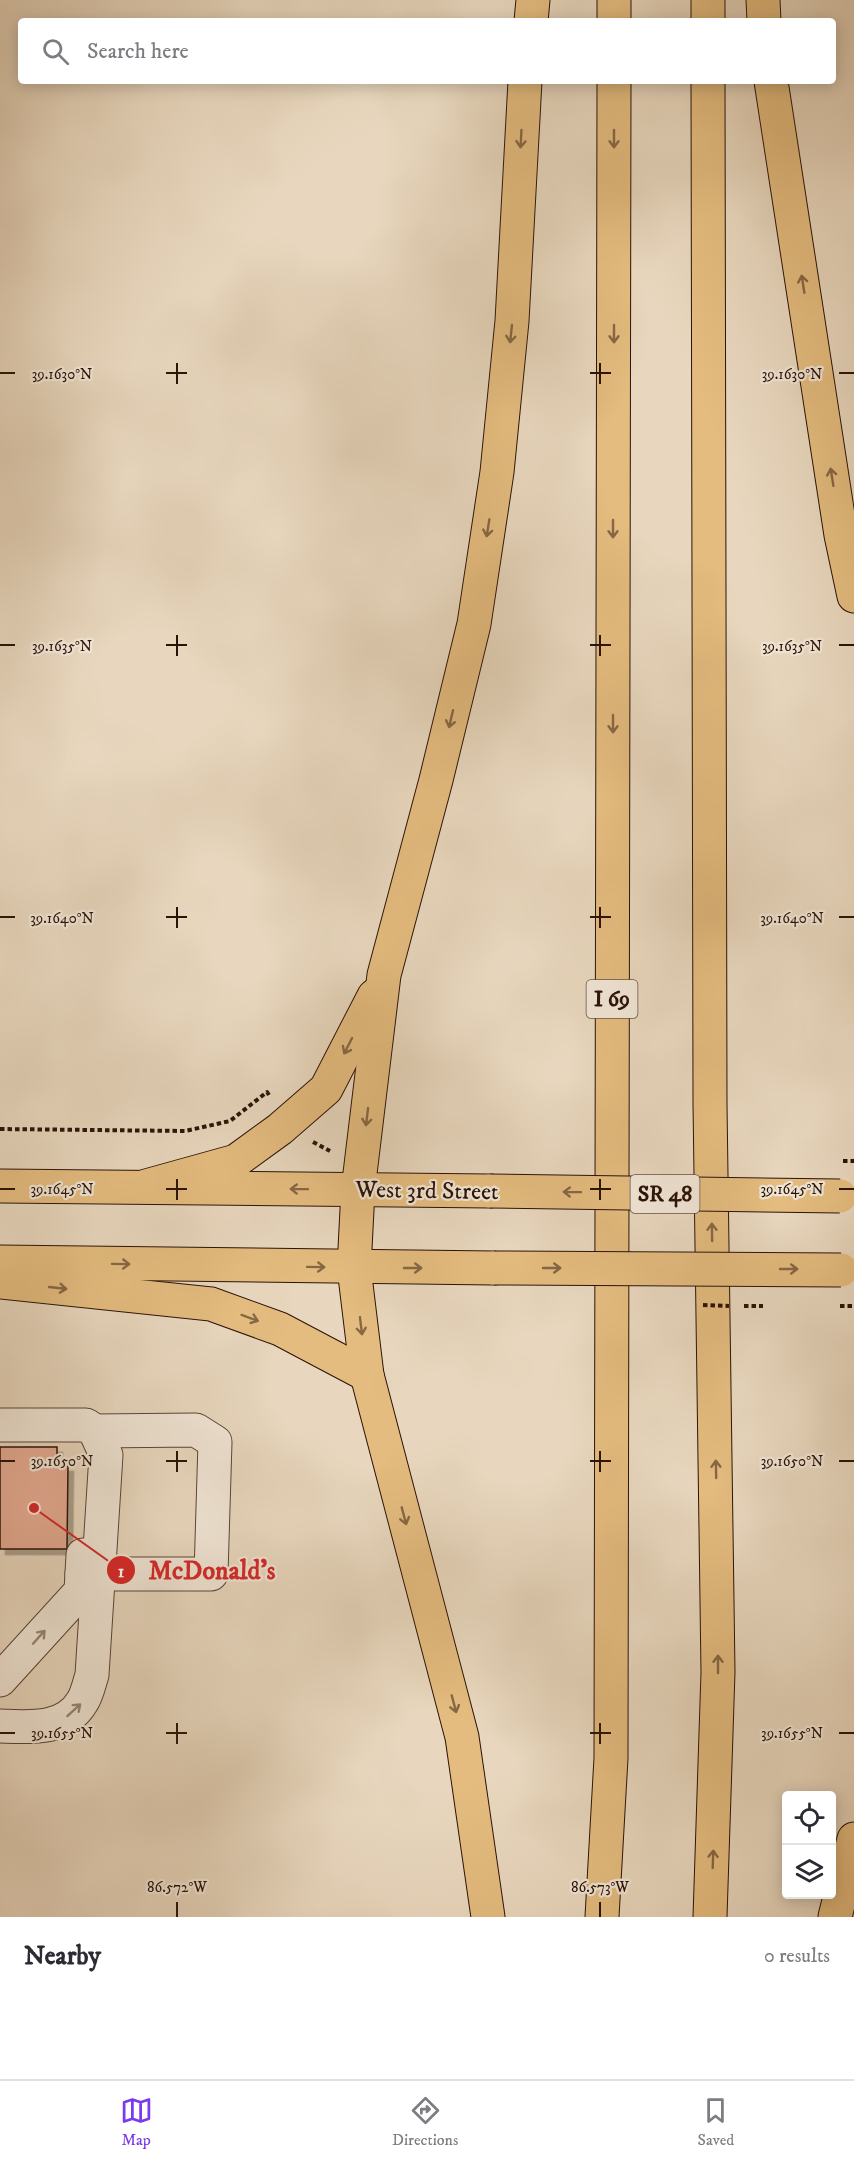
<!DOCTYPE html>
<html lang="en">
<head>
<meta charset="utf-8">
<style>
  :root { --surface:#fff; --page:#f2f2f3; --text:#2b2b33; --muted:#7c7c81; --line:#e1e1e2; --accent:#7c3aed }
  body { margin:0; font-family:"IM FELL DW Pica",serif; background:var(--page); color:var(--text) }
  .controls { position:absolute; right:18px; bottom:18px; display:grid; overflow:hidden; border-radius:6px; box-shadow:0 3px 15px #0003 }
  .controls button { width:54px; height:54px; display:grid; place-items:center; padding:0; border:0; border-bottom:2px solid var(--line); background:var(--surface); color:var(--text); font:30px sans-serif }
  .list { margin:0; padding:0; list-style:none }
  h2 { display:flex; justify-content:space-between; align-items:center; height:78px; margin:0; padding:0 24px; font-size:26px }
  h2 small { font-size:20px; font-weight:400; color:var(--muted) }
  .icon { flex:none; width:33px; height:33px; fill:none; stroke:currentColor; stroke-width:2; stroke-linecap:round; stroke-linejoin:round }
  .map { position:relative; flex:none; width:854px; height:1917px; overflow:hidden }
  .search { position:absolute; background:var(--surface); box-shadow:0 3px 15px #0003; left:18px; right:18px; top:18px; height:66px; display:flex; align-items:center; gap:15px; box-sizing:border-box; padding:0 21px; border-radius:6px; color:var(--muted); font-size:22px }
  .sheet { height:162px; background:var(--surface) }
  nav { display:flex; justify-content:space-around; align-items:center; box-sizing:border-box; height:84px; border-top:2px solid var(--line); background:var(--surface); font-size:16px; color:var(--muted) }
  nav a { display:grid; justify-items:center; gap:3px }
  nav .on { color:var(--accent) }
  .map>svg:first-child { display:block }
  .building { fill:#e5ab93; stroke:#2a1208; stroke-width:1.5; filter:url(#shadow) }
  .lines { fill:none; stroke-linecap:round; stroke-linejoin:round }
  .minor-casing { stroke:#5a4336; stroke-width:35 }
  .major-casing { stroke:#2a1208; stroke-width:35 }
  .highway-casing { stroke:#2a1208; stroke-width:35 }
  .path { stroke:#2a1208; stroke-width:4; stroke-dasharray:4.5 3; stroke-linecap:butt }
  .minor { stroke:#f0e5d5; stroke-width:33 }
  .major { stroke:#e4bc7f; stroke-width:33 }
  .highway { stroke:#e4bc7f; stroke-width:33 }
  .major-bridge-casing { stroke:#2a1208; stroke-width:35; stroke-linecap:butt }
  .path-bridge { stroke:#2a1208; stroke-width:4; stroke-dasharray:4.5 3; stroke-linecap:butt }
  .major-bridge { stroke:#e4bc7f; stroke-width:33 }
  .oneway { stroke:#876744 }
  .oneway2 { stroke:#978679 }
  .ticks { fill:none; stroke:#2a1208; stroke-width:2 }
  .labels { text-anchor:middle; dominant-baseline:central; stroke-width:4.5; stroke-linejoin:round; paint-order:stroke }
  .shield { fill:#f0e5d5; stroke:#655146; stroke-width:1.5 }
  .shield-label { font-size:22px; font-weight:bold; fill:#2a1208 }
  .street-label { font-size:24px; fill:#2a1208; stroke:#f0e5d5 }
  .ticks-label { font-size:15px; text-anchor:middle; fill:#2a1208; stroke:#f0e5d5; stroke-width:4.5; stroke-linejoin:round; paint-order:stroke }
  .leader { fill:none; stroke:#d62828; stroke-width:2 }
  .callout-dot { fill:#d62828; stroke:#f0e5d5; stroke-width:2 }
  .mark-label { font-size:18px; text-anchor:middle; font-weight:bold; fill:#fff }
  .callout-label { font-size:26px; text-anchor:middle; font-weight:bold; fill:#d62828; stroke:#f0e5d5; stroke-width:4.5; stroke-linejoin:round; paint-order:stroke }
</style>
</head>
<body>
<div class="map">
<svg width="854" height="1917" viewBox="0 0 854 1917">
  <defs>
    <filter id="shadow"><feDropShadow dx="5.5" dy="5.5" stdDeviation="0" flood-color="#0004"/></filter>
  </defs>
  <rect width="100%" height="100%" fill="#e8d7be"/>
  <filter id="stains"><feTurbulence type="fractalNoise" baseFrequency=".00333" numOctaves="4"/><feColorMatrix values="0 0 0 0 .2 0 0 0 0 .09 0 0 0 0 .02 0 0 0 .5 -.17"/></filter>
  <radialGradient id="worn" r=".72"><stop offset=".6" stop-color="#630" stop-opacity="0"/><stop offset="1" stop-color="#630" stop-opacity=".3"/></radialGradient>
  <!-- building -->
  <polygon class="building" points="0,1447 57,1447 57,1466 68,1466 67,1549 0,1549"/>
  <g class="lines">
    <defs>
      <g id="minor">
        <path d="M0,1425H86L95,1431L106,1455L92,1675C89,1684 87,1695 82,1702C65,1731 28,1727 0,1726"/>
        <polyline points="82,1574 211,1574 215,1442 196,1430 95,1431"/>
        <polyline points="0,1680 81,1591 83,1555"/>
      </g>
      <g id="major">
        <polyline points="0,1186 490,1191"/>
        <polyline points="0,1262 494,1268"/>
      </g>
      <g id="highway">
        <polyline points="614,0 614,21"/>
        <polyline points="708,0 708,21"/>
        <polyline points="763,0 764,21"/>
        <polyline points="531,21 533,0"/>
        <polyline points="708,81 710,1104 718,1672 710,1917"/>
        <polyline points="771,81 841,535 854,596"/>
        <polyline points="146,1186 236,1161 280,1129 326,1089 374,996"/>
        <polyline points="0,1282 211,1304 280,1329 367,1375"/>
        <polyline points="488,1917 462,1737 367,1375 354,1268 358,1190 384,975 436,780 474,624 497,472 512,321 525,81"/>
        <polyline points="602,1917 611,1758 614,81"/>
        <polyline points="835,1917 854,1839"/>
      </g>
    </defs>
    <!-- minor casing -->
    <use href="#minor" class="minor-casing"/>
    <!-- major casing -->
    <use href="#major" class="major-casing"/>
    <!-- highway casing -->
    <use href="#highway" class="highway-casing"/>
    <!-- path -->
    <g class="path">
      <polyline points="0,1129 185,1131 230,1121 267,1092 269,1095"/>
      <polyline points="313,1142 330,1151"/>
      <polyline points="843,1161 854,1161"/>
      <polyline points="744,1306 763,1306"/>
      <polyline points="840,1306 854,1306"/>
    </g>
    <!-- minor -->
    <use href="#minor" class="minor"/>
    <!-- major -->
    <use href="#major" class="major"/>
    <!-- highway -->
    <use href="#highway" class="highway"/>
    <defs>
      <g id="major-bridge">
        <polyline points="490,1191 840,1196"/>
        <polyline points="494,1268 841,1270"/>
      </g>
    </defs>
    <!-- major-bridge casing -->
    <use href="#major-bridge" class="major-bridge-casing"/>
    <!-- path-bridge -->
    <polyline class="path-bridge" points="703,1305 729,1306"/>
    <!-- major-bridge -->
    <use href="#major-bridge" class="major-bridge"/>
  </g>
  <!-- one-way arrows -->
  <defs><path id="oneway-shaft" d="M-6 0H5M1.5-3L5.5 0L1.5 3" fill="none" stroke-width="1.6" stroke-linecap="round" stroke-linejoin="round" transform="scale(1.5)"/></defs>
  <g class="oneway">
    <use href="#oneway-shaft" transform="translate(521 139) rotate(93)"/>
    <use href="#oneway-shaft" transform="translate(614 139) rotate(90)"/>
    <use href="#oneway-shaft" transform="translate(803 284) rotate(-99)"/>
    <use href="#oneway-shaft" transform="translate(511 334) rotate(96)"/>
    <use href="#oneway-shaft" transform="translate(614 334) rotate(90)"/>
    <use href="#oneway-shaft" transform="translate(832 477) rotate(-99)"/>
    <use href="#oneway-shaft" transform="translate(488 528) rotate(99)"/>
    <use href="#oneway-shaft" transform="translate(613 529) rotate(90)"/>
    <use href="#oneway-shaft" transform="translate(451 719) rotate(103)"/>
    <use href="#oneway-shaft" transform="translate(613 724) rotate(90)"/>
    <use href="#oneway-shaft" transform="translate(348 1046) rotate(117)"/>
    <use href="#oneway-shaft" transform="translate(367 1117) rotate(97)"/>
    <use href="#oneway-shaft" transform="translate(299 1189) rotate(-179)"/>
    <use href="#oneway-shaft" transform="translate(572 1192) rotate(-179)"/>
    <use href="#oneway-shaft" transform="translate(712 1232) rotate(-91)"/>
    <use href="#oneway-shaft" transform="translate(121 1264) rotate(1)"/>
    <use href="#oneway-shaft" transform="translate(316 1267) rotate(1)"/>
    <use href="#oneway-shaft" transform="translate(413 1268)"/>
    <use href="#oneway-shaft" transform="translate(552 1268)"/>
    <use href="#oneway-shaft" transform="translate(789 1269)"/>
    <use href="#oneway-shaft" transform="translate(58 1288) rotate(6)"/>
    <use href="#oneway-shaft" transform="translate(250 1318) rotate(20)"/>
    <use href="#oneway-shaft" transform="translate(361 1326) rotate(83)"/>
    <use href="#oneway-shaft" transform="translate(716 1469) rotate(-91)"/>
    <use href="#oneway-shaft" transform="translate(404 1516) rotate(75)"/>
    <use href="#oneway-shaft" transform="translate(718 1664) rotate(-90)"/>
    <use href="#oneway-shaft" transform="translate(454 1704) rotate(75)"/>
    <use href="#oneway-shaft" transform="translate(713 1859) rotate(-88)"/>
  </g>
  <g class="oneway2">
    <use href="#oneway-shaft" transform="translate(39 1637) rotate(-48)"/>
    <use href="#oneway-shaft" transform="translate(74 1710) rotate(-42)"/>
  </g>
  <!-- ticks -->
  <path class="ticks" d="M177,363V384M600,363V384M0,373H15M166,373H187M590,373H611M839,373H854M177,635V656M600,635V656M0,645H15M166,645H187M590,645H611M839,645H854M177,907V928M600,907V928M0,917H15M166,917H187M590,917H611M839,917H854M177,1179V1200M600,1179V1200M0,1189H15M166,1189H187M590,1189H611M839,1189H854M177,1451V1472M600,1451V1472M0,1461H15M166,1461H187M590,1461H611M839,1461H854M177,1723V1744M600,1723V1744M0,1733H15M166,1733H187M590,1733H611M839,1733H854M177,1902V1917M600,1902V1917"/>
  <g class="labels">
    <!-- shield labels -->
    <g class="shield">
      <rect x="586.5" y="980" width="51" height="38" rx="4.5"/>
      <rect x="630.5" y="1175" width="69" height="38" rx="4.5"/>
    </g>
    <g class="shield-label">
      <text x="612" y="999">I 69</text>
      <text x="665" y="1194">SR 48</text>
    </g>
    <!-- street labels -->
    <g class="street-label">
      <text transform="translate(427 1191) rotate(1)">West 3rd Street</text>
    </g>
  </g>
  <g class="ticks-label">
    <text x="792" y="379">39.1630°N</text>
    <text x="62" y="379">39.1630°N</text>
    <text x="792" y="651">39.1635°N</text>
    <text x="62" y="651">39.1635°N</text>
    <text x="62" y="923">39.1640°N</text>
    <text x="792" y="923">39.1640°N</text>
    <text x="62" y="1194">39.1645°N</text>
    <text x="792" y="1194">39.1645°N</text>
    <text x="62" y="1466">39.1650°N</text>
    <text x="792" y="1466">39.1650°N</text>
    <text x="792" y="1738">39.1655°N</text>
    <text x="62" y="1738">39.1655°N</text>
    <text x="177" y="1892">86.572°W</text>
    <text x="600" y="1892">86.573°W</text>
  </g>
  <!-- callouts -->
  <path class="leader" d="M34 1508L121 1570"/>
  <g class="callout-dot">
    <circle cx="34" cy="1508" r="6"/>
    <circle cx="121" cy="1570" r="15"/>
  </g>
  <g class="mark-label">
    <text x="121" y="1577">1</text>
  </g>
  <g class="callout-label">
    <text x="212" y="1579">McDonald's</text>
  </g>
  <rect width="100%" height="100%" filter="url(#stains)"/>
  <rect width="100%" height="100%" fill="url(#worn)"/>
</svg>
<div class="controls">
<button><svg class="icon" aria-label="locate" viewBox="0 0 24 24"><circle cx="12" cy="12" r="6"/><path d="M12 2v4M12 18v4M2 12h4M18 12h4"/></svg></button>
<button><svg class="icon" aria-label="layers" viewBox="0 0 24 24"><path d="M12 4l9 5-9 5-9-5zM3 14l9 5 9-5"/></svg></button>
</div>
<div class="search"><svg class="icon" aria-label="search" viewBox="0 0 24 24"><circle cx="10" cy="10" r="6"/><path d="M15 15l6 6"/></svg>Search here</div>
</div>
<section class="sheet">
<h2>Nearby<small>0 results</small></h2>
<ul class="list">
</ul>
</section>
<nav>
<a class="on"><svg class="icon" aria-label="map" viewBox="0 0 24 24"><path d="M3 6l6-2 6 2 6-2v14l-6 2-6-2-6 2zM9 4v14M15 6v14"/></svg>Map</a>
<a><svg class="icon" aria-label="directions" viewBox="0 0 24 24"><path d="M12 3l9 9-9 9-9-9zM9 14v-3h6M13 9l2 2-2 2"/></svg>Directions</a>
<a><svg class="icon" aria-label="saved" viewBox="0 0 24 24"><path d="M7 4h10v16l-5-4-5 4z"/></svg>Saved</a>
</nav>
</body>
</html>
